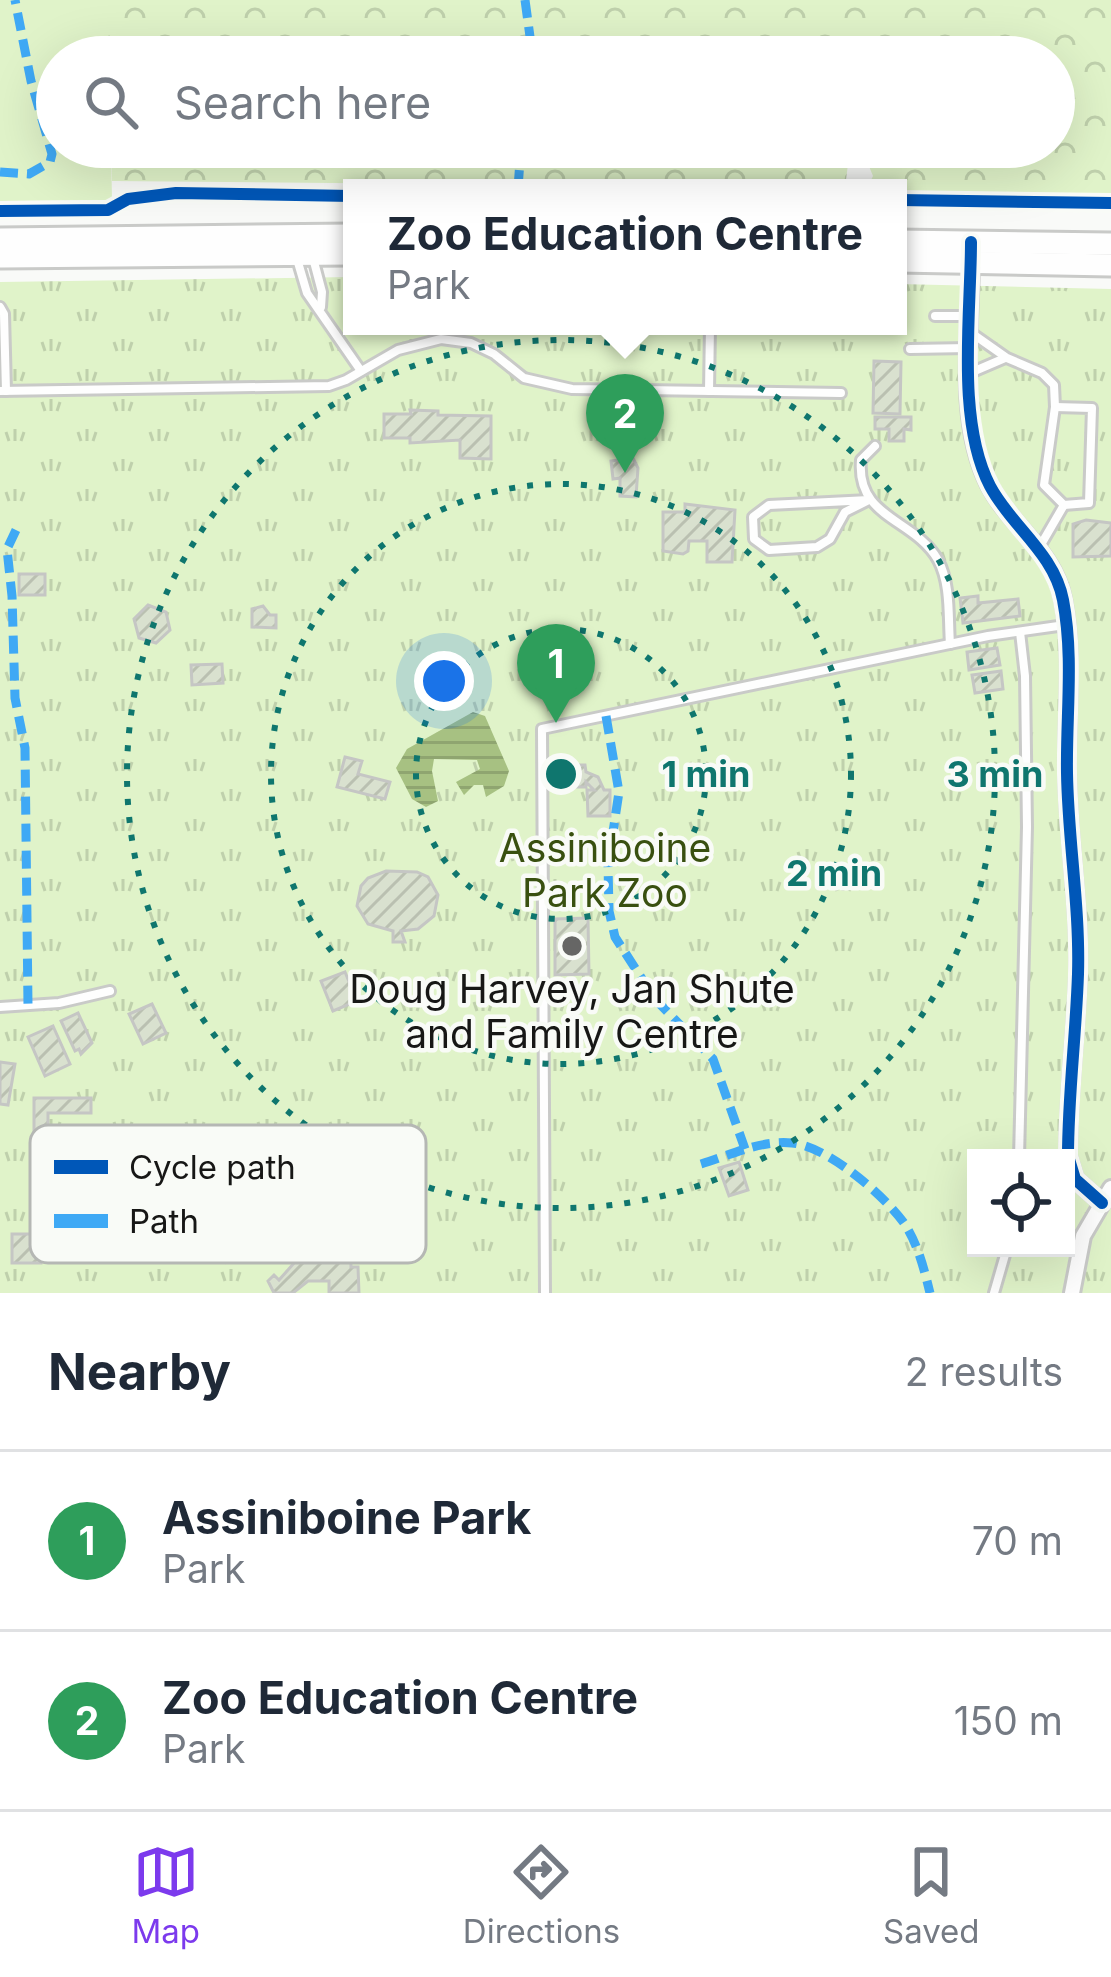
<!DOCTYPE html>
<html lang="en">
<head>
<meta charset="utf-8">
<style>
  :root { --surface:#fff; --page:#f2f2f3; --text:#1f2937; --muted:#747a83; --line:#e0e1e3; --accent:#7c3aed }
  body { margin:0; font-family:Inter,sans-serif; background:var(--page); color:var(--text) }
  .controls { position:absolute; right:36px; bottom:36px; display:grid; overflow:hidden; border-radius:0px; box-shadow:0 12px 48px #0002 }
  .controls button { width:108px; height:108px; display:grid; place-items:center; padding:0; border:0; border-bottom:3px solid var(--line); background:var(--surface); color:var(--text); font:60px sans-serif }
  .you { position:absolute; left:444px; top:681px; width:42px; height:42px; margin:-30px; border:9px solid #fff; border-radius:50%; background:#1a73e8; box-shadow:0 0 0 18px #1a73e833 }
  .badge { display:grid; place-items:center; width:78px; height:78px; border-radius:50%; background:var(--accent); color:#fff; font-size:39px; font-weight:700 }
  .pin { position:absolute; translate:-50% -99px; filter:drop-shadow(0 3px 6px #0008) }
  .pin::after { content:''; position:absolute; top:63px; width:42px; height:36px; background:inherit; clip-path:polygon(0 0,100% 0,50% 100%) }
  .popup { position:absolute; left:343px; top:179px; width:564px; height:156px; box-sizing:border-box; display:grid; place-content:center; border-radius:0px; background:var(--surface); filter:drop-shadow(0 3px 9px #0005); font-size:39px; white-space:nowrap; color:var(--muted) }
  .popup b { font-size:45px; color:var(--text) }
  .popup::after { content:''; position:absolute; left:50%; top:100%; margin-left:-24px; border:24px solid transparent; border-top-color:var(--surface) }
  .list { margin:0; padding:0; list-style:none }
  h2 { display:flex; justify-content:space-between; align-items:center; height:156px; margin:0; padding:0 48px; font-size:51px }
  h2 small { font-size:39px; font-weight:400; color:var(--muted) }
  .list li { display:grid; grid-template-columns:78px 1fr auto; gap:36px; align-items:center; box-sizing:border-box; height:180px; padding:0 48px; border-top:3px solid var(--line) }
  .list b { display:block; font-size:45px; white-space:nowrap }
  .list p { margin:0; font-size:39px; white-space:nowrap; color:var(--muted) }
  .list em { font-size:39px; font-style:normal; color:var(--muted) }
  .icon { flex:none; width:66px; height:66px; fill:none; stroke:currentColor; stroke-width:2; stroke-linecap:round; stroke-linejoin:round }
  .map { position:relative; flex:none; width:1111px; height:1293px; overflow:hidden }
  .search { position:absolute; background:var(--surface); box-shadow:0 12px 48px #0002; left:36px; right:36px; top:36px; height:132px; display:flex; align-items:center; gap:30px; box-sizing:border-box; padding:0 42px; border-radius:66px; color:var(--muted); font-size:45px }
  .sheet { height:516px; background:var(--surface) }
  nav { display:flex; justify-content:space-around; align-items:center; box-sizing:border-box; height:168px; border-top:3px solid var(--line); background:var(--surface); font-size:33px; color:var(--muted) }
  nav a { display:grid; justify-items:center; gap:6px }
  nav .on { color:var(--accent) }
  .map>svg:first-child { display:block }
  .green { fill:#e0f3c9 }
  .forest { fill:url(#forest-crowns) }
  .park { fill:url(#park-tufts); fill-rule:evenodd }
  .water { fill:url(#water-rules) }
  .building { fill:url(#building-hatch); stroke:#c5c6c4; stroke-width:3 }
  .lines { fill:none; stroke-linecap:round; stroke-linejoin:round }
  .lane-casing { stroke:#c9cac8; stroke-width:14 }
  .street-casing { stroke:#c9cac8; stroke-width:20 }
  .secondary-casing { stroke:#c9cac8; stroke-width:27 }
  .lane { stroke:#fefefe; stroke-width:8 }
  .street { stroke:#fefefe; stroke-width:14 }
  .secondary { stroke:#fefefe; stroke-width:21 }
  .quiet { stroke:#3fa9f5; stroke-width:9; stroke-dasharray:18 9; stroke-linecap:butt }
  .cycleway-casing { stroke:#f9fbf7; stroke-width:20 }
  .cycleway { stroke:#0057b8; stroke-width:12 }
  .ring { fill:none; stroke:#0f766e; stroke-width:6; stroke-dasharray:6 12 }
  .poi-dot { fill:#666665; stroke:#f9fbf7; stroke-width:4.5 }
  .labels { text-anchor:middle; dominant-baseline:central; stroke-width:9; stroke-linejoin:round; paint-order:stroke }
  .park-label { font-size:39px; fill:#395010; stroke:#f9fbf7 }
  .poi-label { font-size:39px; fill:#171716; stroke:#f9fbf7 }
  .key { fill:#f9fbf7; stroke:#b5b7b4; stroke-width:3 }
  .key-label { font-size:33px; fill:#171716 }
  .centre { fill:#0f766e; stroke:#f9fbf7; stroke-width:6 }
  .ring-label { font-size:36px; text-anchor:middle; font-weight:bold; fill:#0f766e; stroke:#f9fbf7; stroke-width:9; stroke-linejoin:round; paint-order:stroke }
</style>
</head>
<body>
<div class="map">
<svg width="1111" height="1293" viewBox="0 0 1111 1293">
  <defs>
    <pattern id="forest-crowns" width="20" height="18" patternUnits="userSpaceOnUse" patternTransform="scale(3)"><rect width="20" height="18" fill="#e0f3c9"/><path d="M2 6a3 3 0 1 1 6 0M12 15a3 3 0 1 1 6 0" fill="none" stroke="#bfd0ac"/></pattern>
    <pattern id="park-tufts" width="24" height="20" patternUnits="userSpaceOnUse" patternTransform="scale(3)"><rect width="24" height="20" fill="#e0f3c9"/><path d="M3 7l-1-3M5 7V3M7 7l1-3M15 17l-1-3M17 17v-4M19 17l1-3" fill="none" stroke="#bfd0ac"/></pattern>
    <pattern id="water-rules" width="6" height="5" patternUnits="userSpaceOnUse" patternTransform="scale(3)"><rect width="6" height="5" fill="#a7c182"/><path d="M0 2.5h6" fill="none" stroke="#8fa570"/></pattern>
    <pattern id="building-hatch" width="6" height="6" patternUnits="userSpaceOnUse" patternTransform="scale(3)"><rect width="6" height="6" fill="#d9e1cf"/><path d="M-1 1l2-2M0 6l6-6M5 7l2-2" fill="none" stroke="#bac0b1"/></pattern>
  </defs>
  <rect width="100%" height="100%" fill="#f9faf8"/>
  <!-- green -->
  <polygon class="green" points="0,0 109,0 110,57 57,57 57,147 111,147 112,200 0,201"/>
  <!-- forest -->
  <g class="forest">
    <polygon points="108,0 1111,0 1111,196 898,193 898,188 867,188 873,176 866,159 871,152 866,147 1054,147 1054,57 109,57"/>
    <polygon points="111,147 836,147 848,164 846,180 849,188 112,181"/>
  </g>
  <!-- park -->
  <path class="park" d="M352,277V326H898V284L1111,289V1293H0V282ZM976,1158H1066V1248H976Z"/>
  <!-- water -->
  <polygon class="water" points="473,712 485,716 509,771 504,786 486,797 483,785 474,785 464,795 456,782 480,769 477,760 434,759 432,771 438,801 426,807 412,799 396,768 407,749"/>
  <!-- building -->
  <g class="building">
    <polygon points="874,361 901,362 900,414 873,413"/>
    <polygon points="410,410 438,411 438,415 491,416 491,459 460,458 460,440 410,443 410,438 384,438 384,414 411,414"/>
    <polygon points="875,417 911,417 911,430 904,429 904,441 889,441 889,429 875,429"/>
    <polygon points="633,458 638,468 636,497 620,496 620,478 613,479 611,461"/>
    <polygon points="685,504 735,510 732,562 707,562 707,541 689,541 688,551 683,554 663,551 663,512 685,512"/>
    <polygon points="1086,520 1111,523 1111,556 1073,557 1073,524"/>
    <rect x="19" y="574" width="26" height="21"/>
    <polygon points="978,596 978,603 1018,599 1020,616 963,623 960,598"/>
    <polygon points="148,605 166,612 170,630 156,643 139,638 134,619"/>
    <polygon points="263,606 270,615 276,615 276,628 252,627 252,609"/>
    <polygon points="997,648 1000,665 969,670 967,652"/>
    <polygon points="222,664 223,683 192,685 191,665"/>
    <polygon points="1001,671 1003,689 975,693 972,675"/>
    <polygon points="345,757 362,761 358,774 390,782 385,799 337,787"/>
    <polygon points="559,765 585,765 586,772 598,777 604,790 610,790 610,816 588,816 587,790 594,790 586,782 586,787 559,787"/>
    <polygon points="386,871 417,872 428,877 438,895 434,916 418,929 401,931 405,942 393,942 393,931 368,924 357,906 361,886 368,878"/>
    <polygon points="588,918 589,974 555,975 555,919"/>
    <polygon points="345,972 357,1001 333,1011 321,981"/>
    <polygon points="152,1004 166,1033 143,1044 129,1014"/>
    <polygon points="78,1013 92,1043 81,1054 79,1049 75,1051 61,1021"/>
    <polygon points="53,1026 70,1064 45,1076 28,1037"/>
    <polygon points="0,1062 15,1064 8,1105 0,1104"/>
    <polygon points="34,1098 91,1098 91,1113 48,1113 48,1159 65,1159 68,1179 34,1179"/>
    <polygon points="357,1159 358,1187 341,1188 341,1217 350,1217 351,1267 358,1267 359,1293 329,1293 329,1281 308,1281 293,1293 274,1293 268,1281 274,1275 279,1280 295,1262 294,1248 282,1224 295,1209 322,1232 321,1160"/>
    <polygon points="739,1162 748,1190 729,1196 719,1168"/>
    <polygon points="254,1201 260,1206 263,1218 252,1230 272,1249 228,1262 241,1229 235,1225 232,1211 241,1202"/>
    <rect x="12" y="1234" width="29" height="29"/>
  </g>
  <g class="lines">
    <defs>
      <g id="lane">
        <polyline points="313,258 322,292 321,307"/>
        <polyline points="297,259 307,293 361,371"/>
        <polyline points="0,307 4,314 6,391"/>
        <polyline points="935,316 969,316"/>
        <polyline points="970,332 1007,358 1042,373 1054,385 1055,407 1044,485 1064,505 1039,548"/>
        <polyline points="910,349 969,348"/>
        <polyline points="970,373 1005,358"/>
        <polyline points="0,391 329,386 346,380 398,350 441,339 471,343 494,354 524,378 572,389 841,393"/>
        <polyline points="709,391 710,326"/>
        <polyline points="1055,407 1092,408 1089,503 1064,505"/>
        <path d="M875,446L861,460C856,519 914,518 938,560C951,584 948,617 950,644"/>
        <polygon points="869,500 845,512 830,539 817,547 769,550 754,539 753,517 769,505"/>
        <polyline points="0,1007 59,1003 110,991"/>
        <polyline points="1019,1158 1027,827 1025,676 1020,632"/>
        <polyline points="545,1293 542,729 988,636 1065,625"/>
        <polyline points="994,1293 1007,1248"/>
      </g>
      <g id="street">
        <path d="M971,259C971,329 956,420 989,485C1010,525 1054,552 1063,599C1074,656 1066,715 1067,773C1068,839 1080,907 1078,974C1076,1035 1068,1095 1068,1156L1075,1179L1102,1203"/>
        <polyline points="1072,1293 1083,1236 1111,1188"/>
      </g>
      <g id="secondary">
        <polyline points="0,239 352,235"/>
        <polyline points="898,241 1111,244"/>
        <polyline points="0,257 352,254"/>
        <polyline points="898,261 1111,265"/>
      </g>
    </defs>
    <!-- lane casing -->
    <use href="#lane" class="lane-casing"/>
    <!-- street casing -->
    <use href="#street" class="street-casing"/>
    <!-- secondary casing -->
    <use href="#secondary" class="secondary-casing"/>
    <!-- lane -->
    <use href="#lane" class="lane"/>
    <!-- street -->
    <use href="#street" class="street"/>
    <!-- secondary -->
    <use href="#secondary" class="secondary"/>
    <!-- quiet -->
    <g class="quiet">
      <polyline points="525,0 531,44 528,57"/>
      <polyline points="0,172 29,174 50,162 52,154 31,81 15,0"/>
      <polyline points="518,188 521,147"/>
      <polyline points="16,530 7,549 12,596 15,698 25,748 28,1006"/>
      <polyline points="606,716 619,792 608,865 609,911 615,937 655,999 713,1059 745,1149"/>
      <path d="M701,1164C731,1155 760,1140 792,1143C827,1146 884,1195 904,1223C918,1244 924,1269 930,1293"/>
    </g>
    <defs>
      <g id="cycleway">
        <polyline points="898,200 1111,203"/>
        <polyline points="0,211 108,210 128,199 176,193 352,196"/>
        <path d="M971,242C971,314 956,421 990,486C1011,526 1054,553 1063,600C1074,657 1066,715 1067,773C1068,840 1080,907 1078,974C1076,1035 1068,1096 1068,1156L1075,1179L1102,1203"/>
      </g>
    </defs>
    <!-- cycleway casing -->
    <use href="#cycleway" class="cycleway-casing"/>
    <!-- cycleway -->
    <use href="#cycleway" class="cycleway"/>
  </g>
  <!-- distance rings -->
  <g class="ring">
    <circle cx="561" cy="774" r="145"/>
    <circle cx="561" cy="774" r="290"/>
    <circle cx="561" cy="774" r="434"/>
  </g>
  <!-- markers -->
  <circle class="poi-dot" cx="572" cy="946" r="12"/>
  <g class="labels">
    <!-- park labels -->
    <g class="park-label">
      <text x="605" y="847">Assiniboine<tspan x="605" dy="45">Park Zoo</tspan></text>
    </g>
    <!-- poi labels -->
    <g class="poi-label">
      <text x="572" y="988">Doug Harvey, Jan Shute<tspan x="572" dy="45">and Family Centre</tspan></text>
    </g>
  </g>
  <!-- legend -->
  <rect x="30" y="1125" width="396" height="138" rx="18" class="key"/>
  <rect x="54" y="1160" width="54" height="14" fill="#0057b8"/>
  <rect x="54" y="1214" width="54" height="14" fill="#3fa9f5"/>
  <g class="key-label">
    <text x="129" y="1179">Cycle path</text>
    <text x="129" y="1233">Path</text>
  </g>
  <circle cx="561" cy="774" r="18" class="centre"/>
  <g class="ring-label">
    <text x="706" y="787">1 min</text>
    <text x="995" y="787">3 min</text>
    <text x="834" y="886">2 min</text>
  </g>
</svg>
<div class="controls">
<button><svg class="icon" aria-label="locate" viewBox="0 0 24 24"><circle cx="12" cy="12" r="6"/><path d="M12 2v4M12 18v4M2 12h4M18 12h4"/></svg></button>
</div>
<div class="you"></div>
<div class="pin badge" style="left:556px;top:723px;background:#2e9e5b">1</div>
<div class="pin badge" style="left:625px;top:473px;background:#2e9e5b">2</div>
<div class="popup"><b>Zoo Education Centre</b>Park</div>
<div class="search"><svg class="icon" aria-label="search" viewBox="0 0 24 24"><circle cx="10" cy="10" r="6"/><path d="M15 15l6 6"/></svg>Search here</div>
</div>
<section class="sheet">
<h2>Nearby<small>2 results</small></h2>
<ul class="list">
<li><span class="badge" style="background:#2e9e5b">1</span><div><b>Assiniboine Park</b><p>Park</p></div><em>70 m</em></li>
<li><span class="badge" style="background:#2e9e5b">2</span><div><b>Zoo Education Centre</b><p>Park</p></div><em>150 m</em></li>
</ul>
</section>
<nav>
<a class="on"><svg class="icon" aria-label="map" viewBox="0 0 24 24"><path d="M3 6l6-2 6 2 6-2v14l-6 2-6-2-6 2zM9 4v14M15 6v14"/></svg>Map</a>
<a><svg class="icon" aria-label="directions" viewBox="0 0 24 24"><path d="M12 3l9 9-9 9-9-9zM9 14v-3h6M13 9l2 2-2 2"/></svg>Directions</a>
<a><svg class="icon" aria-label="saved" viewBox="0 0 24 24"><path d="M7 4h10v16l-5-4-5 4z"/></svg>Saved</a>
</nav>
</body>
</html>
